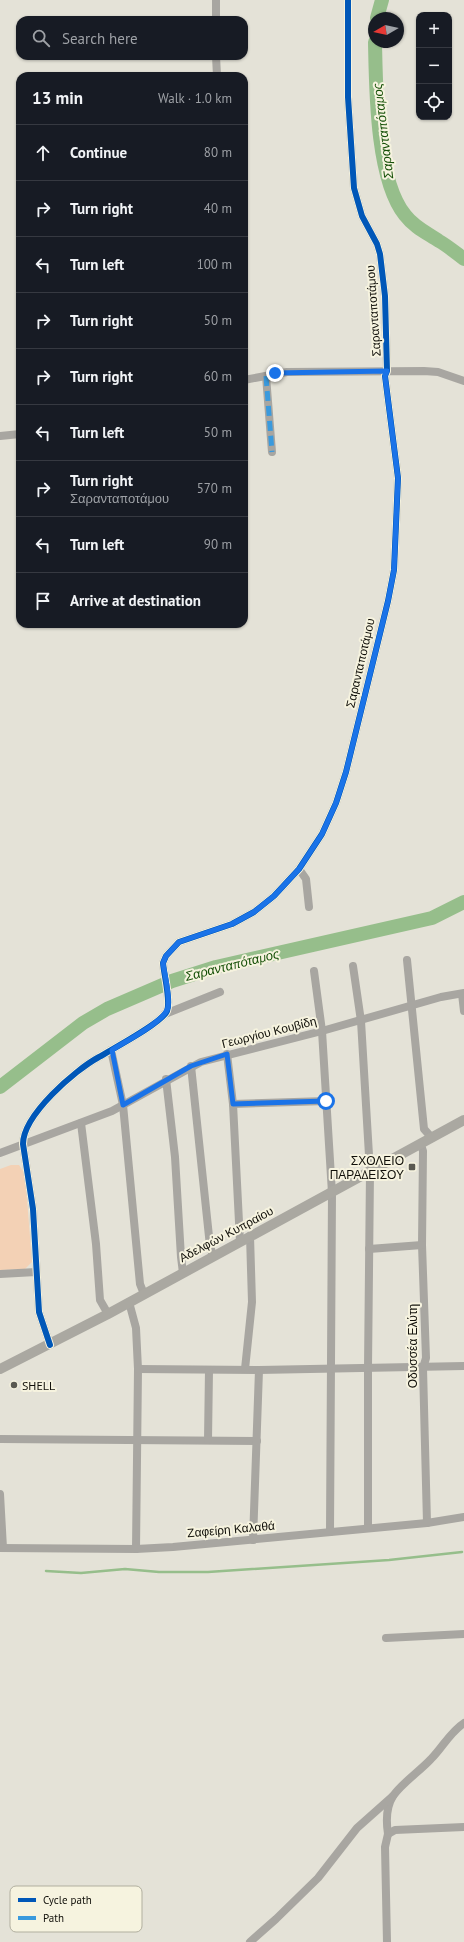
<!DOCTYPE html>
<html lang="en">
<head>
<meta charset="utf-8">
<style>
  :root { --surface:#171b24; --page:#242831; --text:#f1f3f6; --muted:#9ea1a6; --line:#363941 }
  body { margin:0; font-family:"PT Sans",sans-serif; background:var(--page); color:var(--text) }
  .controls { position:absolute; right:12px; top:12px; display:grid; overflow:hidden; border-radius:8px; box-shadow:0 1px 3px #0004 }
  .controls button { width:36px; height:36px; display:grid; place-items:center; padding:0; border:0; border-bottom:1px solid var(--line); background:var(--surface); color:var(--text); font:20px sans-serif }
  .compass { position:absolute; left:368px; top:12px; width:36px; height:36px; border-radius:50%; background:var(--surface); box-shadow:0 1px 3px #0004; rotate:261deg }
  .stop { position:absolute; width:12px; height:12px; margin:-9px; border:3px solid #1a73e8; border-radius:50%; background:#fff }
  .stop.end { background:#1a73e8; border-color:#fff; box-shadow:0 1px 4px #0008 }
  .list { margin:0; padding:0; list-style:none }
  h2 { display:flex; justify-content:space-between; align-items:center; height:52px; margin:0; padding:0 16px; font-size:17px }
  h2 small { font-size:13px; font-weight:400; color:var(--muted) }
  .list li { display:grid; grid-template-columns:26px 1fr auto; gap:12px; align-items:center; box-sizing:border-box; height:56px; padding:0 16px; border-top:1px solid var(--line) }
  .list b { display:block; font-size:15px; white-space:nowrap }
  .list p { margin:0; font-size:13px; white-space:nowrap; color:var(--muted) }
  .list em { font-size:13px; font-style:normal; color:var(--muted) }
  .icon { flex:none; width:22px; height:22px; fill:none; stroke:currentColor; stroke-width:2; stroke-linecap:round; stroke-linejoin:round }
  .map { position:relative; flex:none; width:464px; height:1942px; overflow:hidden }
  .search { position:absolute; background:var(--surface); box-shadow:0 1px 3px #0004; left:16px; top:16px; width:232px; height:44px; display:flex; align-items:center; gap:10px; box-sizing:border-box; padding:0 14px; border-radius:12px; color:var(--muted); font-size:15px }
  .panel { position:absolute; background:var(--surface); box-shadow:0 1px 3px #0004; left:16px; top:72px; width:232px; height:556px; border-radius:12px }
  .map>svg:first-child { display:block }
  .green { fill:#f3d1b5 }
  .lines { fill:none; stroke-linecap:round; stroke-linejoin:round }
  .stream { stroke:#96be8b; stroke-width:2.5 }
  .river { stroke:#96be8b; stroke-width:14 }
  .minor { stroke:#a8a6a1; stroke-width:8 }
  .major { stroke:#aaa8a1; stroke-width:10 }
  .quiet { stroke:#3a9add; stroke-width:5; stroke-dasharray:10 5; stroke-linecap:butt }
  .cycleway-casing { stroke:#f6f3df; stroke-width:8 }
  .cycleway { stroke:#0057b8; stroke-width:6 }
  .route { stroke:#1a73e8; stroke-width:5 }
  .poi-dot { fill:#5a5951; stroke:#f6f3df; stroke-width:1.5 }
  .labels { text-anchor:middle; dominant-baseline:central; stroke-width:4; stroke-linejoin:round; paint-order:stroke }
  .street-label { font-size:12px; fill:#100f09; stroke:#f6f3df }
  .poi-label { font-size:12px; fill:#100f09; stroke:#f6f3df; text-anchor:end }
  .water-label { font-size:13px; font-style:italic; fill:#155007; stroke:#f6f3df }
  .key { fill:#f6f3df; stroke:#b1af9f; stroke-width:1 }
  .key-label { font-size:11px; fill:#100f09 }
</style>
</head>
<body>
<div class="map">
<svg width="464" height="1942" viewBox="0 0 464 1942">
  <rect width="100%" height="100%" fill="#e4e2d7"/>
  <!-- green -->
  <polygon class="green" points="11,1165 19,1165 25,1174 32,1262 25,1269 0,1270 0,1169"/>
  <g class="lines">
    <!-- stream -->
    <polyline class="stream" points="46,1571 81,1573 125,1569 159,1572 208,1572 389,1560 462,1552"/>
    <!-- river -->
    <g class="river">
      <polyline points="377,18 382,0"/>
      <path d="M375,42C376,88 376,179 405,215C414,227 427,233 439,241C448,246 456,253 464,259"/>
      <polyline points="0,1087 83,1023 107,1009 172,981 216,967 432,918 464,902"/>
    </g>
    <!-- minor -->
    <g class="minor">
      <polyline points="216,0 216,20"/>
      <polyline points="216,56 217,76"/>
      <polyline points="266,376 272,452"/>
      <polyline points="244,380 287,372 424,371 438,372 464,381"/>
      <polyline points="0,436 20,434"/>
      <polyline points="299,869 306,879 309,907"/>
      <polyline points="407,960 424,1129 432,1138"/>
      <polyline points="353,966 361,1021 370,1172 368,1368 368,1528"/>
      <polyline points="314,971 322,1031 332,1193 330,1532"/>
      <polyline points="462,994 464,1011"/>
      <polyline points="165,1014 220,992"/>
      <polyline points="111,1050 123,1105 140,1284 144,1294"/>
      <polyline points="227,1054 233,1104 240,1242"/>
      <polyline points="191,1066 210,1246 213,1256"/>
      <polyline points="166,1079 175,1157 181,1257 183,1273"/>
      <polyline points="233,1104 326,1101"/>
      <polyline points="81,1123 96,1244 100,1300 108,1314"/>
      <polyline points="421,1145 423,1151 422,1245 426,1358 423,1368 427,1523"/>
      <polyline points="0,1153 112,1111 201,1062 322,1031 441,997 464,993"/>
      <polyline points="369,1249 422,1245"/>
      <polyline points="0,1274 36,1272"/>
      <polyline points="129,1302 136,1328 138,1369 136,1549"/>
      <path d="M50,1345L39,1312L33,1209L23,1144C23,1115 75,1070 99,1057C112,1049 162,1023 167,1011C171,1001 164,975 163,963L166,956L179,942L232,924L254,912L274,896L299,869L322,834L336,803L346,772L388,601L394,570L398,478L385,376L387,371L385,296L380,254L377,244L362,216L354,188L348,97V0"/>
      <polyline points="138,1369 259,1370 464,1366"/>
      <polyline points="245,1369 252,1302 250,1236"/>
      <polyline points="0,1439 257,1441"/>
      <polyline points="208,1440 209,1370"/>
      <polyline points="0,1494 3,1548"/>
      <polyline points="253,1540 259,1370"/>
      <polyline points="0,1548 136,1549 173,1547 427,1523 464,1517"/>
      <polyline points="386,1638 464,1634"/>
      <path d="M388,1834C386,1821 386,1807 393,1796C402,1783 420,1771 431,1759C443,1747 450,1732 464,1723"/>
      <polyline points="250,1942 276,1919 318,1878 357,1828 393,1796"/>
      <polyline points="387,1942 385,1847 388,1834 395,1830 464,1827"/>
    </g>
    <!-- major -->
    <polyline class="major" points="0,1369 108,1314 464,1120"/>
    <!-- quiet -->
    <polyline class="quiet" points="266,376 272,452"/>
    <defs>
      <path id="cycleway" d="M50,1345L39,1312L33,1209L23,1144C23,1115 75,1070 99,1057C112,1049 162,1023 167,1011C171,1001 164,975 163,963L166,956L179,942L232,924L254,912L274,896L299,869L322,834L336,803L346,772L388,601L394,570L398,478L385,376L387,371L385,296L380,254L377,244L362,216L354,188L348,97V0"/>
    </defs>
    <!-- cycleway casing -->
    <use href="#cycleway" class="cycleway-casing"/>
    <!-- cycleway -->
    <use href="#cycleway" class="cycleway"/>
  </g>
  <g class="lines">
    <!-- route -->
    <path class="route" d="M275,373L387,371L385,376L398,478L394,570L388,601L346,772L336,803L322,834L299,869L274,896L254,912L232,924L179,942L166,956L163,963C165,977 170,994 168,1007C166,1021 124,1042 112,1050L123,1105L191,1066L227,1054L233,1104L326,1101"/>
  </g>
  <!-- markers -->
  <g class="poi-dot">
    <rect x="408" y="1163" width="8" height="8" rx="2"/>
    <circle cx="14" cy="1385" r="4"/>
  </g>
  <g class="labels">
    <!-- street labels -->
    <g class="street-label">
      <text transform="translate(373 311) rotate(-94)">Σαρανταποτάμου</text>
      <text transform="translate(360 663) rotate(-77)">Σαρανταποτάμου</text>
      <text transform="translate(269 1032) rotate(-14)">Γεωργίου Κουβίδη</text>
      <text transform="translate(226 1234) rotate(-28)">Αδελφών Κυπραίου</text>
      <text transform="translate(412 1346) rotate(-90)">Οδυσσέα Ελύτη</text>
      <text transform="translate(231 1529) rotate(-5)">Ζαφείρη Καλαθά</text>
    </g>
    <!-- poi labels -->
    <g class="poi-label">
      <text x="404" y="1160">ΣΧΟΛΕΙΟ<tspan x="404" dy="14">ΠΑΡΑΔΕΙΣΟΥ</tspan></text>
      <text x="22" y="1385" text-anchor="start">SHELL</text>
    </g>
    <!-- water labels -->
    <g class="water-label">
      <text transform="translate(383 131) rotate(-97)">Σαρανταπόταμος</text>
      <text transform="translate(232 965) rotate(-14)">Σαρανταπόταμος</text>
    </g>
  </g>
  <!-- legend -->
  <rect x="10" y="1886" width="132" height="46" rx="6" class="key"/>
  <rect x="18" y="1898" width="18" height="4" fill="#0057b8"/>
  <rect x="18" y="1916" width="18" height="4" fill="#3a9add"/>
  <g class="key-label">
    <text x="43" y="1904">Cycle path</text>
    <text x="43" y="1922">Path</text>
  </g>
</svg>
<div class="controls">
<button>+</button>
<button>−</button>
<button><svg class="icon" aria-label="locate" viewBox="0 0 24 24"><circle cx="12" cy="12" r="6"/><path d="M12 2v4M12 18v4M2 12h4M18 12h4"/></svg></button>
</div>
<svg class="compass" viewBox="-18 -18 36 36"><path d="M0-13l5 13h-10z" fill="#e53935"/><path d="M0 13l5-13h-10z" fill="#9ea1a6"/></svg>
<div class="stop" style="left:326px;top:1101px"></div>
<div class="stop end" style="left:275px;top:373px"></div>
<div class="search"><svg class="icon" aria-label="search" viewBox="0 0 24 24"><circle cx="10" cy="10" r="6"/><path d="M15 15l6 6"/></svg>Search here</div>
<section class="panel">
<h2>13 min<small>Walk · 1.0 km</small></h2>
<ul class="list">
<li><svg class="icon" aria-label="ahead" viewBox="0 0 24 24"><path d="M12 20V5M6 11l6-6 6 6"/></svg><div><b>Continue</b></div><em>80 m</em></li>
<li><svg class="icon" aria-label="right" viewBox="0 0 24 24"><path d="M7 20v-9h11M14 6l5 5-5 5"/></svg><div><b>Turn right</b></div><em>40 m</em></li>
<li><svg class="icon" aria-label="left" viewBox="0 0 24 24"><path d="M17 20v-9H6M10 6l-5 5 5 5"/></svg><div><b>Turn left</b></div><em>100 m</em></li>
<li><svg class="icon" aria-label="right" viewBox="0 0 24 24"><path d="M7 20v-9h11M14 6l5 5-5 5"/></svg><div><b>Turn right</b></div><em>50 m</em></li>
<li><svg class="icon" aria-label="right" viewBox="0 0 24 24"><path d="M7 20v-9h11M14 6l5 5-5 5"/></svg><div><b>Turn right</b></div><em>60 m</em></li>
<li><svg class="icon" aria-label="left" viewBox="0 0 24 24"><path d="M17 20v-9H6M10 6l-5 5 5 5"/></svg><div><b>Turn left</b></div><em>50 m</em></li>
<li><svg class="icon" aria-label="right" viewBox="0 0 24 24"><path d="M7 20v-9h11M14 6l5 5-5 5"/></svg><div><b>Turn right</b><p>Σαρανταποτάμου</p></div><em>570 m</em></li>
<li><svg class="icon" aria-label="left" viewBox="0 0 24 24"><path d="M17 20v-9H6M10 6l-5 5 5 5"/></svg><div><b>Turn left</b></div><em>90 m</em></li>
<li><svg class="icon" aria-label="arrive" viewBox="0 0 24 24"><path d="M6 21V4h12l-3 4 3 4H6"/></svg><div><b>Arrive at destination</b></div></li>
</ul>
</section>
</div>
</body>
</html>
